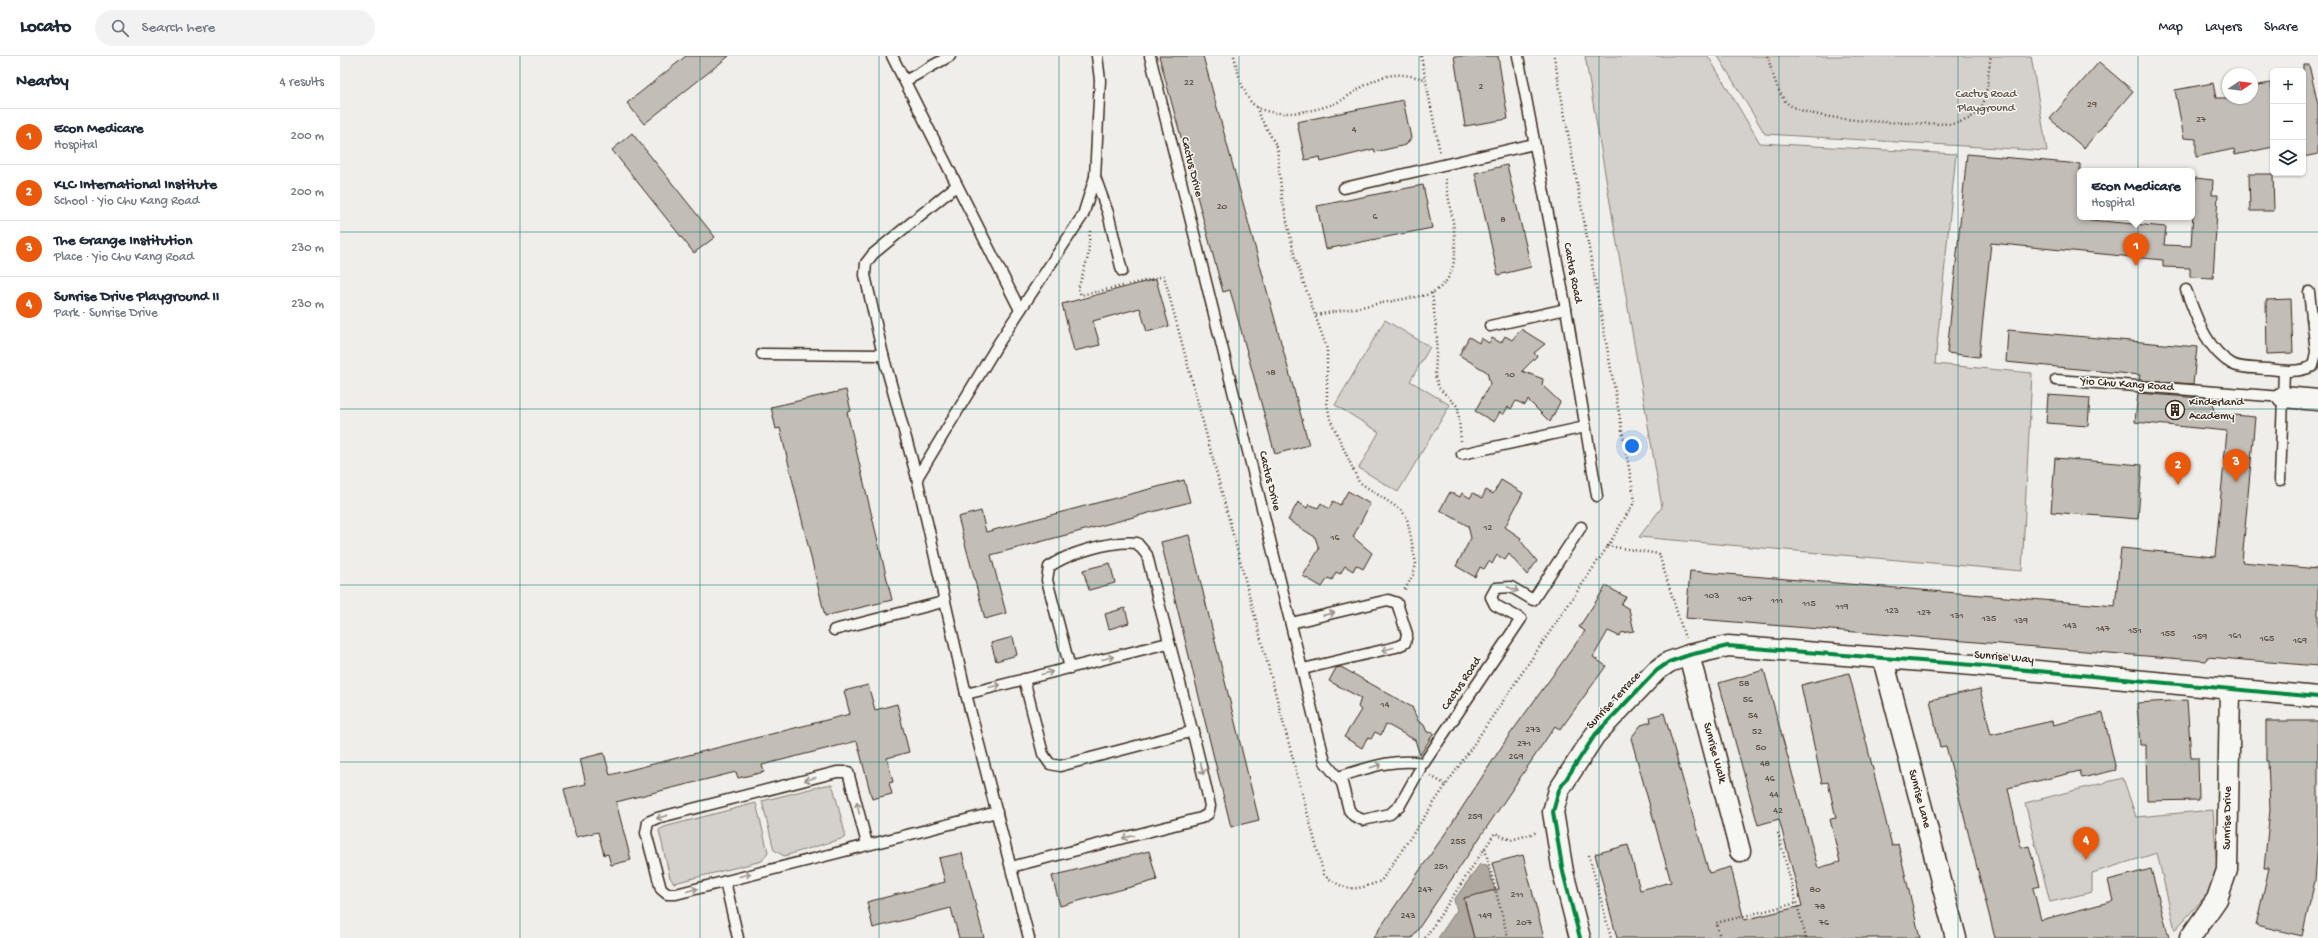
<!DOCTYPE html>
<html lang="en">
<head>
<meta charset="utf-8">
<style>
  :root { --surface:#fff; --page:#f2f2f3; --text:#1f2937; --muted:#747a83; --line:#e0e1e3; --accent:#ea580c }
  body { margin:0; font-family:"Gochi Hand",sans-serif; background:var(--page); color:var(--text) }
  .controls { position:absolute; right:12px; top:12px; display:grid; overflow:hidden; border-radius:6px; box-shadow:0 1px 3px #0004 }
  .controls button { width:36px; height:36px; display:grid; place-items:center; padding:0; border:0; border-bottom:1px solid var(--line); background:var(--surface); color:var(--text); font:20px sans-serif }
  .compass { position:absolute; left:1882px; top:12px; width:36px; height:36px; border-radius:50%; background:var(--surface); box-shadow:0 1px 3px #0004; rotate:77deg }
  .you { position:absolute; left:1292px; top:390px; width:14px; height:14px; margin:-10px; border:3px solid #fff; border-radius:50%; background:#1a73e8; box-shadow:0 0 0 6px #1a73e833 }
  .badge { display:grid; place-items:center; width:26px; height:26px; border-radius:50%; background:var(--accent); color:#fff; font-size:13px; font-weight:700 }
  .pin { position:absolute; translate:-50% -33px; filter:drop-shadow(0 1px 2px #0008) }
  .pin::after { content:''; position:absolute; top:21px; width:14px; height:12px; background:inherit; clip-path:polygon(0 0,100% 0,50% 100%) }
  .popup { position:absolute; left:1737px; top:112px; width:118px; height:52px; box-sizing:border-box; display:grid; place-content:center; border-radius:6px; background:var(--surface); filter:drop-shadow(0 1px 3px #0005); font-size:13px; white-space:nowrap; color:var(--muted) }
  .popup b { font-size:15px; color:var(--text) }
  .popup::after { content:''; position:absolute; left:50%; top:100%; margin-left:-8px; border:8px solid transparent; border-top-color:var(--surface) }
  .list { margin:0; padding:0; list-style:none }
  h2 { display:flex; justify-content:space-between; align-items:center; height:52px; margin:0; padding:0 16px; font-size:17px }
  h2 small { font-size:13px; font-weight:400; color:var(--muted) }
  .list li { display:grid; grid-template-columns:26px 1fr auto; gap:12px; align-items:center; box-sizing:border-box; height:56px; padding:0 16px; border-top:1px solid var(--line) }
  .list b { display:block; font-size:15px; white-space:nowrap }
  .list p { margin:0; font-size:13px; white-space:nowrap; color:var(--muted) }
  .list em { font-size:13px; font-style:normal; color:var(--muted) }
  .icon { flex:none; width:22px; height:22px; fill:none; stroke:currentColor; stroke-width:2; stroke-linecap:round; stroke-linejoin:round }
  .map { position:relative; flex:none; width:1978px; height:882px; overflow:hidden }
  header { display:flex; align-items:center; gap:24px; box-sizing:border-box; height:56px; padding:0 20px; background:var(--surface); border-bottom:1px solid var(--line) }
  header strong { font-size:19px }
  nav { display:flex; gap:22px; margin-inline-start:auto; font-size:14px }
  .search { width:280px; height:36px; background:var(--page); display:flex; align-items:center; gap:10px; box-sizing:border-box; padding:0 14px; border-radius:22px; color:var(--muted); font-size:15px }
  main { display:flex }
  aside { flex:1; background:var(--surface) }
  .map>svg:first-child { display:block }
  .green { fill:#d4d1cc; stroke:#887e75 }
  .water { fill:#afa8a1; stroke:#81766d }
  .building { fill:#c2bdb7; stroke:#3b2a1e }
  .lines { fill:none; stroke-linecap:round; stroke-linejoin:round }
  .lane-casing { stroke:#3b2a1e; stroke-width:13 }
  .street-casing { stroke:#3b2a1e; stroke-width:23 }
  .path { stroke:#3b2a1e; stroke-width:2.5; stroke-dasharray:1 3; stroke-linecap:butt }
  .lane { stroke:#f6f6f2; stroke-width:10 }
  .street { stroke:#f6f6f2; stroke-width:20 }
  .cycleway-casing { stroke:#f6f6f2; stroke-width:6 }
  .cycleway { stroke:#00873e; stroke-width:4 }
  .oneway { stroke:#989088 }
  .grid { fill:none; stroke:#0f766e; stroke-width:1; stroke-opacity:0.55 }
  .labels { text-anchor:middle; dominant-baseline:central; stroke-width:3; stroke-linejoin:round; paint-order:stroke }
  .number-label { font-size:10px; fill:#5d4f44 }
  .park-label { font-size:12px; fill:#61544a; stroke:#f6f6f2 }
  .street-label { font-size:12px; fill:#3b2a1e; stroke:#f6f6f2 }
  .poi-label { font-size:12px; fill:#3b2a1e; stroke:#f6f6f2; text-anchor:start }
</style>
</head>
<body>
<header>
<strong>Locato</strong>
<div class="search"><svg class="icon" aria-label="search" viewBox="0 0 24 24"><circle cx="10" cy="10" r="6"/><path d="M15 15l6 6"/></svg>Search here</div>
<nav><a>Map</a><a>Layers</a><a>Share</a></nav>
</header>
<main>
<aside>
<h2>Nearby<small>4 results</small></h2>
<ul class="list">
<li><span class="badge">1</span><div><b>Econ Medicare</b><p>Hospital</p></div><em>200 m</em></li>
<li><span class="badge">2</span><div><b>KLC International Institute</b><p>School · Yio Chu Kang Road</p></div><em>200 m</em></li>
<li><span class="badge">3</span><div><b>The Grange Institution</b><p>Place · Yio Chu Kang Road</p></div><em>230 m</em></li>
<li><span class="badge">4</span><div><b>Sunrise Drive Playground II</b><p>Park · Sunrise Drive</p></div><em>230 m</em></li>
</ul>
</aside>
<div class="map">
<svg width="1978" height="882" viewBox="0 0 1978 882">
  <rect width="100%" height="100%" fill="#efeeea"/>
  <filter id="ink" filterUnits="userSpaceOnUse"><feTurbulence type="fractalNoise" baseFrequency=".025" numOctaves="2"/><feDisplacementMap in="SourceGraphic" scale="8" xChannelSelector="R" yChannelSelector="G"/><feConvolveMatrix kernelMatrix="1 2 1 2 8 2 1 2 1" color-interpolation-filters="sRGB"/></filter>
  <g filter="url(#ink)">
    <!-- green -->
    <g class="green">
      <polygon points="1245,0 1368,0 1420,87 1616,98 1595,308 1692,317 1682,515 1299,481 1322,451"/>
      <polygon points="1378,0 1691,0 1707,95 1425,78"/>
      <polygon points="1045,264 1090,291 1070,325 1110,349 1058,436 1019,412 1039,376 995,349"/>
      <polygon points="1783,722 1796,761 1873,754 1877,812 1870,835 1835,874 1817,797 1752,817 1752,836 1710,846 1685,747"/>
      <polygon points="486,729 492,729 494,734 505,777 504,782 444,800 434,794 422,745"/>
      <polygon points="416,747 428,796 422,805 334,827 330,822 319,774 324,771"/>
    </g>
    <!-- water -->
    <polygon class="water" points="1140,808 1147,809 1155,834 1124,843 1134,882 1098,882 1117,854 1114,844"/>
    <!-- building -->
    <g class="building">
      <polygon points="346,0 389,0 304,68 287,47"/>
      <polygon points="819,0 863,0 969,389 935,398 890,234 883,236"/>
      <polygon points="1114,0 1158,0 1168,63 1125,70"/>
      <polygon points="1759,6 1793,35 1744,92 1710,63"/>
      <polygon points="1963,9 1969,9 1978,49 1978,98 1963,101"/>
      <polygon points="1873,27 1876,42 1912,42 1912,30 1931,27 1933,39 1933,91 1895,99 1894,93 1856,101 1856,83 1844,82 1835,34"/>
      <polygon points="1063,44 1071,82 1066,89 1035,96 1034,93 981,106 980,101 965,104 957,66"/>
      <polygon points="292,77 375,181 354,197 272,94"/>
      <polygon points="1627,98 1740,108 1740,163 1826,171 1824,189 1851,190 1855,122 1873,124 1872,139 1878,139 1873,222 1850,221 1850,212 1823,211 1823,204 1651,187 1639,301 1607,297"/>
      <polygon points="1167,109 1191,211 1158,219 1135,117"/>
      <polygon points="1909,118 1933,118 1934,155 1910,155"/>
      <polygon points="1083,129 1092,172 986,193 977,150"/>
      <polygon points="816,223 829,270 807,276 800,252 753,265 760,289 734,295 722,248"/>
      <polygon points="1951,243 1953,297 1927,298 1926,244"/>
      <polygon points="1181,273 1205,288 1194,297 1197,300 1182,315 1203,323 1202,329 1220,346 1210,366 1188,344 1185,349 1176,345 1171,353 1168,351 1163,359 1160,356 1154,366 1135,355 1150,328 1147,316 1119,299 1129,281 1139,287 1141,282 1149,287 1152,282 1161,287 1165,280 1172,284"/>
      <polygon points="1668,274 1857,291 1853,328 1799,324 1800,319 1666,306"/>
      <polygon points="506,334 511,355 507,356 552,544 485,560 440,372 436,373 431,351"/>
      <polygon points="1798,337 1874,343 1873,357 1915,361 1902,506 1978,513 1978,610 1867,601 1866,605 1346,562 1350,515 1775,550 1781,492 1875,501 1887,375 1795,366"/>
      <polygon points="1708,339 1750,342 1748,370 1706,367"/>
      <polygon points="1715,402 1802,409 1798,463 1711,456"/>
      <polygon points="844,424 850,446 651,499 666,557 645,563 618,461 641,455 646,476"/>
      <polygon points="1161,424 1183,437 1165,471 1181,482 1180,484 1197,505 1187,519 1169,498 1165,504 1157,499 1152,508 1149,505 1144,513 1140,511 1135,521 1116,510 1131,482 1128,470 1100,454 1110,436 1120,441 1122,437 1130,442 1133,437 1142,442 1146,434 1153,438"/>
      <polygon points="1008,435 1030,448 1013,481 1032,497 1023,513 1016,509 1013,515 1005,510 1000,518 996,516 992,524 988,522 982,531 963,520 979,493 975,481 948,464 958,446 967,452 969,448 978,452 981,447 989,453 993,445 1000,449"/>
      <polygon points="849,479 919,764 891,771 821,486"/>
      <polygon points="770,507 775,527 749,534 743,514"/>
      <polygon points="1266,530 1286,541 1281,548 1289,553 1294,575 1281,577 1279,580 1268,575 1253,601 1266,610 1220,674 1215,670 1072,882 1033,882 1109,772 1168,681 1245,575 1239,571"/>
      <polygon points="785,552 789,567 769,573 765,558"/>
      <polygon points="673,581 677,599 656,605 651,587"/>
      <polygon points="1001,611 1072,651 1078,665 1084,669 1087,676 1094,677 1080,699 1075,684 1046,668 1041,679 1035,676 1031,683 1027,682 1022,692 1004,681 1021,654 1018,651 1021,642 989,625 996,612"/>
      <polygon points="1424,614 1478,812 1500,806 1490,763 1496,762 1488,726 1482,727 1461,629 1509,617 1552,790 1558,788 1580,882 1277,882 1255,798 1288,789 1300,834 1331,826 1291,682 1301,669 1311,666 1310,661 1324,657 1369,817 1391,811 1404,864 1462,850 1439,763 1418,769 1379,627"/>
      <polygon points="528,629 535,654 557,648 569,696 547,702 553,726 549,727 552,738 532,743 517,685 422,709 424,716 398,722 396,716 276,746 291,804 271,809 268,798 264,799 258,776 236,781 224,733 246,728 240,703 264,697 270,719 510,658 504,635"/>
      <polygon points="1640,633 1651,679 1712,665 1713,669 1763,657 1776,714 1742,722 1740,715 1668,732 1681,792 1689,790 1700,830 1693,832 1701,864 1773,845 1768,824 1811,813 1829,882 1655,882 1606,690 1600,691 1590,644"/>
      <polygon points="1847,644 1851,702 1858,702 1859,744 1807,745 1806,689 1800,689 1797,647"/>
      <polygon points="1926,665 1978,665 1978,785 1975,825 1962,880 1916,869 1929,812 1924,812 1930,754 1928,705 1926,705"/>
      <polygon points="809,795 817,824 720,850 712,820"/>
      <polygon points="622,797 644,882 619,882 611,852 533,872 527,846 605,826 599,802"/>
      <polygon points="1183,799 1204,882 1134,882 1124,842 1159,833 1152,807"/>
    </g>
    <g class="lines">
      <defs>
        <g id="lane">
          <polyline points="552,0 680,254"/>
          <polyline points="810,0 985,706 1002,727 1009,754 1014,760 1023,764 1050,758 1060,749 1080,713"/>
          <polyline points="1178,0 1226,253 1257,440"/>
          <polyline points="565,25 610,0"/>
          <polyline points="755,121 768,157 782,215"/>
          <polyline points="616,130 533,198 526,207 525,219 543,299 577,422 626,638 689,882"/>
          <polyline points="1004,132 1194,88"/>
          <path d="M1846,234C1856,260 1866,293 1892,308C1901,313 1918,312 1928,313C1944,315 1958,317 1973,310L1976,296L1969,236"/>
          <polyline points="1150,270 1226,253"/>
          <polyline points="422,298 543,299"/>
          <polyline points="1716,324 1943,341"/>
          <polyline points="1122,398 1245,371"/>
          <polyline points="577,422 658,288 743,159 755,121 760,24 757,0"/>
          <polyline points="1940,424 1944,315"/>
          <polyline points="951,567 1048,544 1057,547 1067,578 1065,587 1056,591 963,613"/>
          <polyline points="494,574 603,546"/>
          <polyline points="684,623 703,698 710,708 720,710 854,675"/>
          <polyline points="626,638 828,587"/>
          <path d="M998,721C1028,712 1052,702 1084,707L1181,563L1155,549L1151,541L1156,532L1171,531L1193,544L1241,471"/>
          <polyline points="527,788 508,716 497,716 317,762 308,766 306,777 321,833 327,838 336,838 657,756"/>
          <path d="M671,811L861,762L868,758L870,750C852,665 827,583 807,499L797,487C774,484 727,497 709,511L707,524L730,612"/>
          <polyline points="385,825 398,882"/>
        </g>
        <g id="street">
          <polyline points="1943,341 1978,344"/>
          <polyline points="1349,599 1400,795"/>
          <polyline points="1543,603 1616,882"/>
          <polyline points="1240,882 1223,816 1213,756 1219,734 1255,679 1316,615 1329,606 1349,599 1388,590 1633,609 1978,641"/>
          <polyline points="1850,882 1877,843 1887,814 1890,633"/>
        </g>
      </defs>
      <!-- lane casing -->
      <use href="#lane" class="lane-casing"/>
      <!-- street casing -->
      <use href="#street" class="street-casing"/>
      <!-- path -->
      <g class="path">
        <path d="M894,0C898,16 901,33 911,46C927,66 982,55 1002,44C1018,34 1034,21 1054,19C1064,18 1075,21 1085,23"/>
        <polyline points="1081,0 1100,97"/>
        <polyline points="1214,0 1295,445 1268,490 1319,498 1345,582"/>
        <path d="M1427,0C1432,14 1436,33 1445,45C1465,68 1580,67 1612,68C1654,60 1644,33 1651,0"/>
        <polyline points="917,51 919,59 937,91 942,142 955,202 987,293 987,347 990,363 1019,426 1061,454 1067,462 1076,508 1073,519 1064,535"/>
        <polyline points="750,175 748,201 738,233 741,239 783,230"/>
        <path d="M788,229L824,220L984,819C1007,836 1015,835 1041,825L1268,490"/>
        <polyline points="1092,237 1097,281 1095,320 1099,332 1118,351 1121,385"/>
        <path d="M976,259L1086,239C1133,224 1110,157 1105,122"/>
        <polyline points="1091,720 1106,729"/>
        <polyline points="1438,777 1466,882"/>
        <polyline points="1145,793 1168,882"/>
        <polyline points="1249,799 1271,882"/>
        <polyline points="1085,882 1155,777 1171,784 1198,776"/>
        <polyline points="1380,882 1376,867 1457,847"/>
      </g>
      <!-- lane -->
      <use href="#lane" class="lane"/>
      <!-- street -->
      <use href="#street" class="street"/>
      <defs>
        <polyline id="cycleway" points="1240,882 1223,816 1213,756 1219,734 1255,679 1316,615 1329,606 1349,599 1388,590 1633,609 1978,641"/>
      </defs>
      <!-- cycleway casing -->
      <use href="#cycleway" class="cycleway-casing"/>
      <!-- cycleway -->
      <use href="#cycleway" class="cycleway"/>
    </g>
    <!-- one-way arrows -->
    <defs><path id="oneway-shaft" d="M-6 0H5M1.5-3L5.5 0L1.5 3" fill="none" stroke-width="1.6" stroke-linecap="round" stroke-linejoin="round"/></defs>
    <g class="oneway">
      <use href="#oneway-shaft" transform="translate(1173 533) rotate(23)"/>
      <use href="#oneway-shaft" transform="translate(989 558) rotate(-13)"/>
      <use href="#oneway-shaft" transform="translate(1048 593) rotate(166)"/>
      <use href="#oneway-shaft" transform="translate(768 602) rotate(-14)"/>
      <use href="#oneway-shaft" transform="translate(707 617) rotate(-14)"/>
      <use href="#oneway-shaft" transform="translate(655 630) rotate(-14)"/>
      <use href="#oneway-shaft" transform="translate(1036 710) rotate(-17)"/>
      <use href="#oneway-shaft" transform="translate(862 713) rotate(78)"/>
      <use href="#oneway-shaft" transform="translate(470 723) rotate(166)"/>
      <use href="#oneway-shaft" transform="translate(518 752) rotate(-103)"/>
      <use href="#oneway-shaft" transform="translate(322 761) rotate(164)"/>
      <use href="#oneway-shaft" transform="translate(788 781) rotate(166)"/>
      <use href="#oneway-shaft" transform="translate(405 819) rotate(-15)"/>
      <use href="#oneway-shaft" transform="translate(352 834) rotate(-15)"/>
    </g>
  </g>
  <!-- grid -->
  <path class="grid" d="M180,0V882M360,0V882M539,0V882M719,0V882M899,0V882M1079,0V882M1259,0V882M1439,0V882M1618,0V882M1798,0V882M0,176H1978M0,353H1978M0,529H1978M0,706H1978"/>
  <!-- icons -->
  <defs>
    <symbol id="building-ring" viewBox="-11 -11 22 22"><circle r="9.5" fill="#f6f6f2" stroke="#3b2a1e" stroke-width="1.5"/><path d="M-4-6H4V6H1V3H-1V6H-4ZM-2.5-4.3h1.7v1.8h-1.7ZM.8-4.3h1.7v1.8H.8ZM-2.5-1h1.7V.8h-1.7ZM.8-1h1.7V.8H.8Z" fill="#3b2a1e"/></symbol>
  </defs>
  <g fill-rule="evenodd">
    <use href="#building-ring" x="1824" y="343" width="22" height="22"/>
  </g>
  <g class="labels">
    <!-- number labels -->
    <g class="number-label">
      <text x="849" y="27">22</text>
      <text x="1141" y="31">2</text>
      <text x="1752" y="49">29</text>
      <text x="1861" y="64">27</text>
      <text x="1014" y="74">4</text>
      <text x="882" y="151">20</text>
      <text x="1035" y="161">6</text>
      <text x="1163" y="164">8</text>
      <text x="931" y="317">18</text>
      <text x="1170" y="319">10</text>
      <text x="1148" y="472">12</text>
      <text x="995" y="482">16</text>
      <text x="1372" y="540">103</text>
      <text x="1405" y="543">107</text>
      <text x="1437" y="545">111</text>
      <text x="1469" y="548">115</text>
      <text x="1502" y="551">119</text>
      <text x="1552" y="555">123</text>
      <text x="1584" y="557">127</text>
      <text x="1617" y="560">131</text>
      <text x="1649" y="563">135</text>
      <text x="1681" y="565">139</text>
      <text x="1730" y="570">143</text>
      <text x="1763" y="573">147</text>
      <text x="1795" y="575">151</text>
      <text x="1828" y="578">155</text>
      <text x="1895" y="580">161</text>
      <text x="1860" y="581">159</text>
      <text x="1927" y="583">165</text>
      <text x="1960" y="585">169</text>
      <text x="1404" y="628">58</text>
      <text x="1408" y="644">56</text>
      <text x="1045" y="649">14</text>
      <text x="1413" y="660">54</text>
      <text x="1193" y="674">273</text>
      <text x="1417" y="676">52</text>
      <text x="1184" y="688">271</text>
      <text x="1421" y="692">50</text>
      <text x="1176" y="701">269</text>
      <text x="1425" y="708">48</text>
      <text x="1430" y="723">46</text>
      <text x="1434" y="739">44</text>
      <text x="1438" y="755">42</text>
      <text x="1135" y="761">259</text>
      <text x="1118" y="786">255</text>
      <text x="1101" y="811">251</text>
      <text x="1085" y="834">247</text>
      <text x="1475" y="834">80</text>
      <text x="1177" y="839">211</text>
      <text x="1480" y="851">78</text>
      <text x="1068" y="860">243</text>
      <text x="1145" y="860">149</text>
      <text x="1184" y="867">207</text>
      <text x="1484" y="867">76</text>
    </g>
    <!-- park labels -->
    <g class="park-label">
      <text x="1646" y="39">Cactus Road<tspan x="1646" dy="14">Playground</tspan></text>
    </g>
    <!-- street labels -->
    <g class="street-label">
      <text transform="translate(851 111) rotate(76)">Cactus Drive</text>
      <text transform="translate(1232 217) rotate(79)">Cactus Road</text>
      <text transform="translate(1787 329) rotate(4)">Yio Chu Kang Road</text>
      <text transform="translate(929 425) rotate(76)">Cactus Drive</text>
      <text transform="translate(1664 602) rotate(5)">Sunrise Way</text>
      <text transform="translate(1122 628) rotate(-56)">Cactus Road</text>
      <text transform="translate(1274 645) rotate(-47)">Sunrise Terrace</text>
      <text transform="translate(1374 697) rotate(75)">Sunrise Walk</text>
      <text transform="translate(1579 743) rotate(75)">Sunrise Lane</text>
      <text transform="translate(1888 762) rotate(-89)">Sunrise Drive</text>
    </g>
    <!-- poi labels -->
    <g class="poi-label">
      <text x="1849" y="347">Kinderland<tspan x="1849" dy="14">Academy</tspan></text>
    </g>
  </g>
</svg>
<div class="controls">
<button>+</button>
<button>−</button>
<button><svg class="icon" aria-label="layers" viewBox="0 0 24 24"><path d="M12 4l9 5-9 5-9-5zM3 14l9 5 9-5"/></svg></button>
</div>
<svg class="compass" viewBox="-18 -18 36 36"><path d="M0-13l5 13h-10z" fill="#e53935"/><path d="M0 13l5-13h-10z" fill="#747a83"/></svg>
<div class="you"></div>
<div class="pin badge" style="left:1796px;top:210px">1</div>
<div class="popup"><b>Econ Medicare</b>Hospital</div>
<div class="pin badge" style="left:1838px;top:429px">2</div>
<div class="pin badge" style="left:1896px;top:426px">3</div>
<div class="pin badge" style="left:1746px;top:804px">4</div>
</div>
</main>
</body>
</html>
